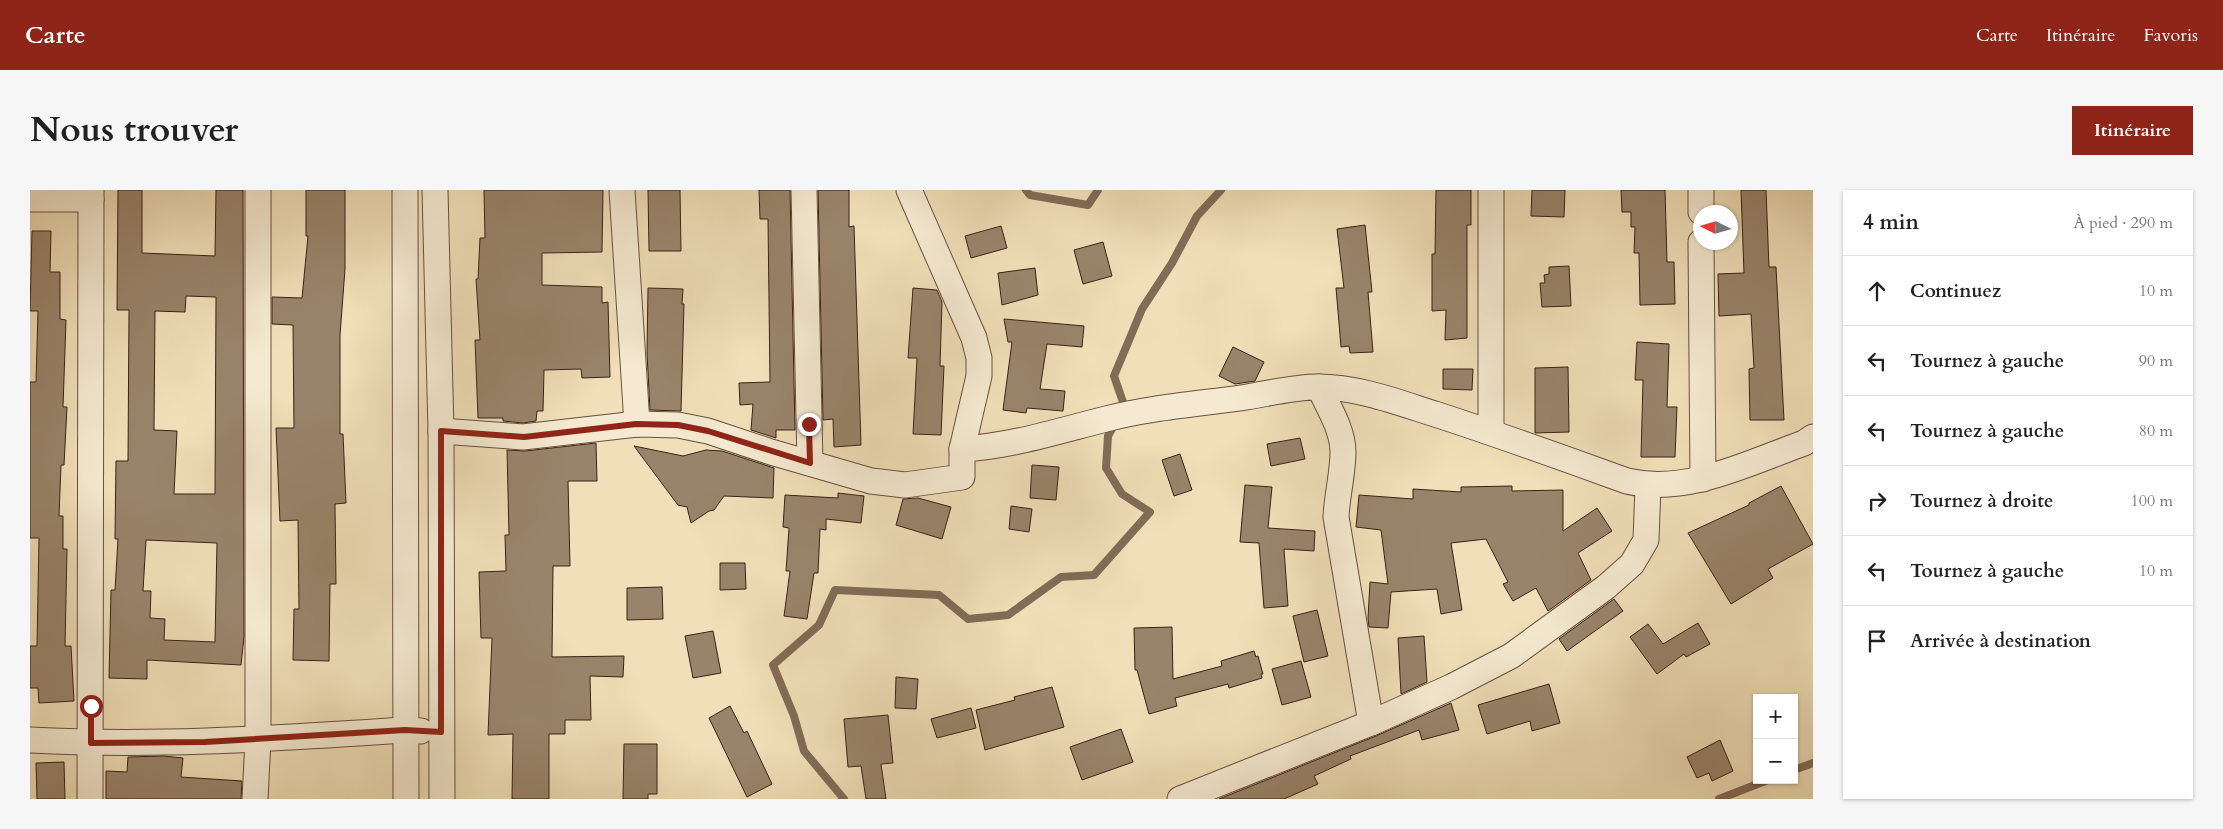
<!DOCTYPE html>
<html lang="fr">
<head>
<meta charset="utf-8">
<style>
  :root { --surface:#fff; --page:#f6f6f6; --text:#222; --muted:#767676; --line:#e0e0e0; --accent:#8f2418 }
  body { margin:0; font-family:Cardo,serif; background:var(--page); color:var(--text) }
  .controls { position:absolute; right:15px; bottom:15px; display:grid; overflow:hidden; border-radius:0px; box-shadow:0 1px 4px #0004 }
  .controls button { width:45px; height:45px; display:grid; place-items:center; padding:0; border:0; border-bottom:1px solid var(--line); background:var(--surface); color:var(--text); font:25px sans-serif }
  .compass { position:absolute; left:1663px; top:15px; width:45px; height:45px; border-radius:50%; background:var(--surface); box-shadow:0 1px 4px #0004; rotate:275deg }
  .stop { position:absolute; width:15px; height:15px; margin:-11px; border:4px solid #8f2418; border-radius:50%; background:#fff }
  .stop.end { background:#8f2418; border-color:#fff; box-shadow:0 1px 5px #0008 }
  .list { margin:0; padding:0; list-style:none }
  h2 { display:flex; justify-content:space-between; align-items:center; height:65px; margin:0; padding:0 20px; font-size:21px }
  h2 small { font-size:16px; font-weight:400; color:var(--muted) }
  .list li { display:grid; grid-template-columns:32px 1fr auto; gap:15px; align-items:center; box-sizing:border-box; height:70px; padding:0 20px; border-top:1px solid var(--line) }
  .list b { display:block; font-size:19px; white-space:nowrap }
  .list em { font-size:16px; font-style:normal; color:var(--muted) }
  .icon { flex:none; width:28px; height:28px; fill:none; stroke:currentColor; stroke-width:2; stroke-linecap:round; stroke-linejoin:round }
  .map { position:relative; flex:none; width:1783px; height:609px; overflow:hidden; border-radius:0px }
  header { display:flex; align-items:center; gap:30px; box-sizing:border-box; height:70px; padding:0 25px; background:var(--accent); color:#fff }
  header strong { font-size:24px }
  nav { display:flex; gap:28px; margin-inline-start:auto; font-size:18px }
  .intro { display:flex; align-items:center; justify-content:space-between; box-sizing:border-box; height:120px; padding:0 30px }
  h1 { margin:0; font-size:35px }
  .button { padding:12px 22px; border-radius:0px; background:var(--accent); color:#fff; font-size:18px; font-weight:700 }
  main { display:flex; gap:30px; padding:0 30px }
  aside { flex:1; background:var(--surface); border-radius:0px; box-shadow:0 1px 4px #0004 }
  .map>svg:first-child { display:block }
  .lines { fill:none; stroke-linecap:round; stroke-linejoin:round }
  .stream { stroke:#826c57; stroke-width:8 }
  .building { fill:#99846b; stroke:#3a2117; fill-rule:evenodd }
  .minor-casing { stroke:#68503f; stroke-width:27 }
  .minor { stroke:#f5ead1; stroke-width:25 }
  .route { stroke:#8f2418; stroke-width:6 }
</style>
</head>
<body>
<header>
<strong>Carte</strong>
<nav><a>Carte</a><a>Itinéraire</a><a>Favoris</a></nav>
</header>
<div class="intro"><h1>Nous trouver</h1><a class="button">Itinéraire</a></div>
<main>
<div class="map">
<svg width="1783" height="609" viewBox="0 0 1783 609">
  <rect width="100%" height="100%" fill="#f0dfb8"/>
  <filter id="stains"><feTurbulence type="fractalNoise" baseFrequency=".004" numOctaves="4"/><feColorMatrix values="0 0 0 0 .2 0 0 0 0 .09 0 0 0 0 .02 0 0 0 .5 -.17"/></filter>
  <radialGradient id="worn" r=".72"><stop offset=".6" stop-color="#630" stop-opacity="0"/><stop offset="1" stop-color="#630" stop-opacity=".3"/></radialGradient>
  <g class="lines">
    <!-- stream -->
    <g class="stream">
      <polyline points="996,0 1000,5 1058,15 1068,0"/>
      <polyline points="1092,220 1094,215 1084,186 1112,119 1142,73 1167,26 1191,0"/>
      <polyline points="1764,580 1783,573"/>
      <polyline points="814,609 774,561 764,526 743,475 789,435 805,400 909,405 938,429 978,425 1031,387 1064,385 1120,322 1092,304 1076,278 1078,246 1085,233"/>
      <polyline points="1689,609 1738,590"/>
    </g>
  </g>
  <!-- building -->
  <g class="building">
    <path d="M88,0H112V63L185,66L186,0H213L214,447L211,475L117,470V489L79,488L81,400H85L88,349H85L86,271H98L99,120H87ZM156,106L186,107L185,304H144L147,241L124,240L125,121L155,122ZM116,350L187,353L185,452L134,450L135,429L120,428L121,401H113Z"/>
    <polygon points="276,0 315,0 315,79 310,145 310,244 313,244 316,313 305,314 306,394 300,394 299,471 263,470 264,419 269,419 268,330 250,331 246,238 264,238 263,135 242,134 242,107 272,108 278,46 276,46"/>
    <polygon points="454,0 573,0 572,62 512,63 512,95 572,97 572,113 578,112 580,187 552,188 551,179 514,180 513,221 507,221 506,231 493,233 473,231 473,228 448,228 445,150 450,150 446,89 448,89 450,48 455,48"/>
    <polygon points="618,0 650,0 651,61 619,61"/>
    <polygon points="729,0 760,0 765,240 746,240 746,248 721,240 723,214 710,215 709,193 740,192 738,29 730,29"/>
    <polygon points="788,0 819,0 819,37 824,36 831,255 804,257 803,229 793,230"/>
    <polygon points="1406,0 1441,0 1441,35 1437,35 1437,148 1415,150 1416,120 1402,121 1402,64 1405,64"/>
    <polygon points="1502,0 1535,0 1534,27 1501,26"/>
    <polygon points="1591,0 1635,0 1637,72 1644,72 1645,114 1610,115 1609,63 1604,63 1605,37 1601,37 1601,22 1592,22"/>
    <polygon points="1711,0 1736,0 1739,77 1746,77 1754,230 1720,230 1719,179 1724,178 1721,124 1689,126 1688,84 1714,83"/>
    <polygon points="1335,35 1342,102 1338,102 1343,162 1320,163 1319,156 1311,157 1306,98 1314,98 1307,39"/>
    <polygon points="971,36 977,58 941,68 935,46"/>
    <polygon points="2,41 21,41 20,82 30,82 30,129 36,130 33,217 37,217 34,275 31,275 29,326 33,326 33,359 37,359 35,456 41,456 44,511 9,513 8,498 0,498 0,456 7,456 9,348 0,348 0,192 6,192 8,121 0,121"/>
    <polygon points="1073,52 1082,86 1053,94 1044,60"/>
    <polygon points="1539,76 1541,116 1512,117 1510,93 1515,93 1514,85 1519,84 1519,77"/>
    <polygon points="1005,78 1008,105 972,115 968,83"/>
    <polygon points="618,98 653,99 652,114 654,114 651,221 620,220 617,163"/>
    <polygon points="883,98 907,100 912,112 910,176 914,176 911,245 883,244 887,168 878,168"/>
    <polygon points="974,129 1054,136 1052,157 1017,154 1010,199 1035,201 1033,221 997,218 996,223 973,220 982,152 978,152"/>
    <polygon points="1607,152 1639,154 1637,217 1647,217 1645,267 1611,267 1613,190 1605,190"/>
    <polygon points="1203,157 1234,172 1225,191 1205,194 1189,186"/>
    <polygon points="1538,177 1539,242 1505,243 1505,178"/>
    <polygon points="1413,179 1443,179 1442,200 1413,199"/>
    <polygon points="1270,248 1275,269 1241,276 1237,254"/>
    <polygon points="566,253 567,291 538,291 540,376 523,376 522,467 594,466 593,487 560,486 561,530 535,530 535,544 519,544 519,609 482,609 483,544 458,545 462,448 451,448 449,382 476,381 475,345 479,345 477,260 495,261"/>
    <polygon points="604,256 653,266 676,260 692,261 744,278 743,308 694,306 684,320 679,321 661,333 657,317 648,315"/>
    <polygon points="1150,264 1162,300 1144,306 1132,270"/>
    <polygon points="1002,275 1029,277 1026,310 1000,308"/>
    <polygon points="1215,295 1242,297 1238,338 1285,341 1284,361 1254,359 1258,416 1234,418 1229,353 1210,352"/>
    <polygon points="1482,296 1482,301 1533,300 1533,341 1567,318 1582,341 1548,363 1561,390 1518,421 1506,398 1483,411 1473,394 1478,392 1456,349 1421,353 1432,420 1411,424 1407,399 1361,402 1358,438 1339,437 1338,428 1340,392 1358,394 1351,340 1326,337 1329,305 1383,309 1383,299 1431,302 1431,297"/>
    <polygon points="1751,296 1783,354 1738,379 1743,388 1701,414 1658,343 1719,315 1719,313"/>
    <polygon points="808,303 834,306 831,333 796,329 796,340 790,339 788,383 784,383 777,429 754,426 760,381 756,381 759,338 753,337 755,305 808,308"/>
    <polygon points="888,308 921,317 912,349 866,335 873,309"/>
    <polygon points="981,316 1002,319 999,342 979,339"/>
    <polygon points="690,373 715,373 716,399 690,400"/>
    <polygon points="632,397 633,429 597,430 597,398"/>
    <polygon points="1584,409 1593,421 1537,461 1529,449"/>
    <polygon points="1287,420 1298,466 1274,472 1263,426"/>
    <polygon points="1668,433 1680,454 1656,467 1654,464 1627,484 1600,447 1618,434 1633,454"/>
    <polygon points="1142,437 1143,489 1192,476 1191,471 1224,461 1226,467 1228,466 1233,484 1231,484 1232,488 1199,498 1198,494 1145,508 1147,516 1119,524 1107,480 1105,480 1104,438"/>
    <polygon points="683,441 691,483 663,488 655,446"/>
    <polygon points="1394,446 1397,492 1371,504 1368,448"/>
    <polygon points="1271,471 1281,507 1252,515 1242,479"/>
    <polygon points="866,487 888,489 886,519 865,518"/>
    <polygon points="1519,494 1530,533 1502,541 1500,531 1457,544 1448,515"/>
    <polygon points="1022,497 1034,537 955,560 946,520 985,510 984,507"/>
    <polygon points="1421,513 1429,540 1392,550 1389,540 1320,566 1321,569 1284,586 1288,594 1254,609 1189,609 1346,546"/>
    <polygon points="700,516 714,543 717,541 742,594 717,607 679,528"/>
    <polygon points="941,518 946,538 907,548 901,529"/>
    <polygon points="858,525 863,573 851,574 856,609 836,609 831,576 818,577 814,529"/>
    <polygon points="1091,539 1103,572 1052,590 1040,557"/>
    <polygon points="1690,550 1703,581 1682,591 1679,583 1667,588 1657,567"/>
    <polygon points="594,554 627,554 627,604 618,604 618,609 593,609"/>
    <polygon points="134,566 153,568 151,587 212,591 211,609 76,609 76,581 97,582 98,567"/>
    <polygon points="34,572 35,609 7,609 6,573"/>
  </g>
  <g class="lines">
    <defs>
      <g id="minor">
        <polyline points="375,0 376,609"/>
        <polyline points="405,0 411,241 412,609"/>
        <polyline points="592,0 607,234"/>
        <polyline points="774,0 780,273"/>
        <polyline points="1461,0 1461,242"/>
        <polyline points="1671,0 1671,22"/>
        <polyline points="0,9 61,9"/>
        <polyline points="1671,52 1673,289"/>
        <path d="M1289,197C1298,216 1313,240 1313,262C1313,283 1307,305 1306,327L1341,533"/>
        <polyline points="411,241 493,247 607,234 648,235 678,241 741,262 841,291 875,295 932,287 932,259 949,186 949,168 944,148 879,0"/>
        <path d="M932,259C982,256 1028,241 1076,229C1122,217 1170,214 1217,207C1241,203 1264,197 1288,197C1328,197 1367,212 1405,224C1470,245 1533,268 1597,291C1657,305 1718,273 1774,253L1783,247"/>
        <path d="M0,550C126,557 250,548 375,540L391,541"/>
        <polyline points="60,609 61,0"/>
        <polyline points="225,609 228,550 228,0"/>
        <polyline points="1150,609 1341,533 1421,497 1481,466 1576,397 1602,374 1616,350 1618,296"/>
      </g>
    </defs>
    <!-- minor casing -->
    <use href="#minor" class="minor-casing"/>
    <!-- minor -->
    <use href="#minor" class="minor"/>
  </g>
  <g class="lines">
    <!-- route -->
    <polyline class="route" points="61,516 61,553 175,552 375,540 411,542 411,241 494,247 606,234 648,235 678,241 780,273 779,234"/>
  </g>
  <rect width="100%" height="100%" filter="url(#stains)"/>
  <rect width="100%" height="100%" fill="url(#worn)"/>
</svg>
<div class="controls">
<button>+</button>
<button>−</button>
</div>
<svg class="compass" viewBox="-18 -18 36 36"><path d="M0-13l5 13h-10z" fill="#e53935"/><path d="M0 13l5-13h-10z" fill="#767676"/></svg>
<div class="stop" style="left:61px;top:516px"></div>
<div class="stop end" style="left:779px;top:234px"></div>
</div>
<aside>
<h2>4 min<small>À pied · 290 m</small></h2>
<ul class="list">
<li><svg class="icon" aria-label="ahead" viewBox="0 0 24 24"><path d="M12 20V5M6 11l6-6 6 6"/></svg><div><b>Continuez</b></div><em>10 m</em></li>
<li><svg class="icon" aria-label="left" viewBox="0 0 24 24"><path d="M17 20v-9H6M10 6l-5 5 5 5"/></svg><div><b>Tournez à gauche</b></div><em>90 m</em></li>
<li><svg class="icon" aria-label="left" viewBox="0 0 24 24"><path d="M17 20v-9H6M10 6l-5 5 5 5"/></svg><div><b>Tournez à gauche</b></div><em>80 m</em></li>
<li><svg class="icon" aria-label="right" viewBox="0 0 24 24"><path d="M7 20v-9h11M14 6l5 5-5 5"/></svg><div><b>Tournez à droite</b></div><em>100 m</em></li>
<li><svg class="icon" aria-label="left" viewBox="0 0 24 24"><path d="M17 20v-9H6M10 6l-5 5 5 5"/></svg><div><b>Tournez à gauche</b></div><em>10 m</em></li>
<li><svg class="icon" aria-label="arrive" viewBox="0 0 24 24"><path d="M6 21V4h12l-3 4 3 4H6"/></svg><div><b>Arrivée à destination</b></div></li>
</ul>
</aside>
</main>
</body>
</html>
